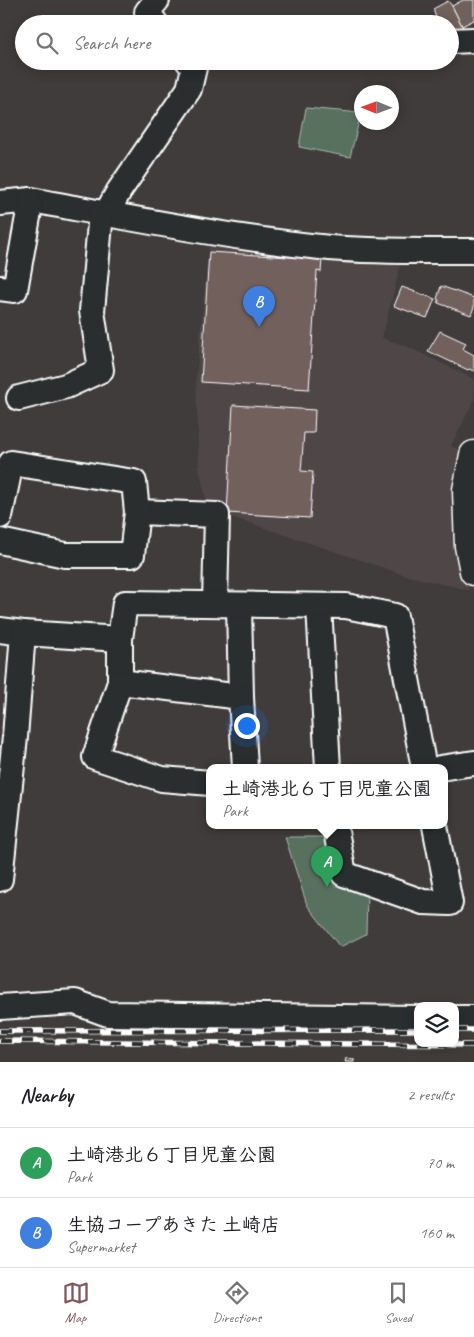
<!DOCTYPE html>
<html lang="en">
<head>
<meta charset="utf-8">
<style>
  :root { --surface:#fff; --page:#f2f2f2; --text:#202124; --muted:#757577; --line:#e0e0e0; --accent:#84575d }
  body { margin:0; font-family:Caveat,"Klee One",sans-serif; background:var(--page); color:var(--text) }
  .controls { position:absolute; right:15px; bottom:15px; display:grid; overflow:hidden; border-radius:10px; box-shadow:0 2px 12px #0003 }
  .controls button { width:45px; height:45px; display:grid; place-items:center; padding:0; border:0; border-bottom:1px solid var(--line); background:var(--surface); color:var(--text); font:25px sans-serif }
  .compass { position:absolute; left:354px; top:85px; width:45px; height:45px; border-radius:50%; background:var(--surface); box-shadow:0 2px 12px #0003; rotate:271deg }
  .you { position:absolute; left:246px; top:725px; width:18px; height:18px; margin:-12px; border:4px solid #fff; border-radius:50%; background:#1a73e8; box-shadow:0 0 0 8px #1a73e833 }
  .badge { display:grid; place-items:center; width:32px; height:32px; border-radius:50%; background:var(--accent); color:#fff; font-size:16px; font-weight:700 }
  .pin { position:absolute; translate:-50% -41px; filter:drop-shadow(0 1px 2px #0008) }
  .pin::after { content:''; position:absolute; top:26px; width:18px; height:15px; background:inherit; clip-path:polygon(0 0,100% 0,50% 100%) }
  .popup { position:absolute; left:206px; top:764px; width:242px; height:65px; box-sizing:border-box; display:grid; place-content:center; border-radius:10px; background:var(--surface); filter:drop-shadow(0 1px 4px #0005); font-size:16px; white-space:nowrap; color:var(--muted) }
  .popup b { font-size:19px; color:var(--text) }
  .popup::after { content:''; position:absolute; left:50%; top:100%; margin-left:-10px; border:10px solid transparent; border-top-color:var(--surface) }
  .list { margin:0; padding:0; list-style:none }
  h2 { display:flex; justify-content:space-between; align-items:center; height:65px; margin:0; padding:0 20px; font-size:21px }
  h2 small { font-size:16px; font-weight:400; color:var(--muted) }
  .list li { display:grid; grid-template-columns:32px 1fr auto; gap:15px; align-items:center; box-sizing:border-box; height:70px; padding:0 20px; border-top:1px solid var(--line) }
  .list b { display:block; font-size:19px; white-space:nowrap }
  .list p { margin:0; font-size:16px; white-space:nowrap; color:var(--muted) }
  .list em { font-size:16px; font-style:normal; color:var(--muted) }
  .icon { flex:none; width:28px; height:28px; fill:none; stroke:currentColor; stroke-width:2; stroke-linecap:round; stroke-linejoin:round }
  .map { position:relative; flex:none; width:474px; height:1062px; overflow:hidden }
  .search { position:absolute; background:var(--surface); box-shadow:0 2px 12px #0003; left:15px; right:15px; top:15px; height:55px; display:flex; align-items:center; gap:12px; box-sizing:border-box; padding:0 18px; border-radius:28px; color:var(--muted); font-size:19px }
  .sheet { height:205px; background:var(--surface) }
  nav { display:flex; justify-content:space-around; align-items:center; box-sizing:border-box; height:70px; border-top:1px solid var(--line); background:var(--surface); font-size:14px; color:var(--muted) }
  nav a { display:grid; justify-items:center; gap:2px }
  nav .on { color:var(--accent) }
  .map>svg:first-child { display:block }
  .built { fill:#4f4746 }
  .green { fill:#58715e; stroke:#acb8ae }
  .building { fill:#72605d; stroke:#fff }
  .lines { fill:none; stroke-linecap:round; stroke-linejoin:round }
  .minor-casing { stroke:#fff; stroke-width:28 }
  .major-casing { stroke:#fff; stroke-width:31 }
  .minor { stroke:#2a2d2e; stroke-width:24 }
  .major { stroke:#2a2d2e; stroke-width:28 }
  .rail-casing { stroke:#fff; stroke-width:5.5 }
  .rail { stroke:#2a2d2e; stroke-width:4; stroke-dasharray:11; stroke-linecap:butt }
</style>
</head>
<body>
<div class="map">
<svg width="474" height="1062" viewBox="0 0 474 1062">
  <rect width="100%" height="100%" fill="#403c3c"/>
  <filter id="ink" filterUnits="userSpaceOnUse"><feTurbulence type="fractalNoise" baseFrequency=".02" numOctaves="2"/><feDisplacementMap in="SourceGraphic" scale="10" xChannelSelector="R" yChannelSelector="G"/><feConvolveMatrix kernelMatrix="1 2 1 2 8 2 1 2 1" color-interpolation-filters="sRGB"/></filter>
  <g filter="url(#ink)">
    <!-- built -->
    <polygon class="built" points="209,242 402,259 382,338 406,346 474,379 474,400 451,446 465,453 459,535 469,590 408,576 208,509 199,467 196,380"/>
    <!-- green -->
    <g class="green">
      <polygon points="306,108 361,113 350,157 299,147"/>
      <polygon points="285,837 330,837 367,893 366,934 340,947 307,905"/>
    </g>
    <!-- building -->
    <g class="building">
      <polygon points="463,0 474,0 474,20 462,26 452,6"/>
      <polygon points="448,1 452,6 466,34 450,35 450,24 438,24 433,9"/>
      <polygon points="209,252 322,259 321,272 317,271 309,389 201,382"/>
      <polygon points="441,286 474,298 474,307 471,315 438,303 439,300 437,299"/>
      <polygon points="402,287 435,299 427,318 394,306"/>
      <polygon points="440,331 466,343 463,349 474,355 474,371 469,369 468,370 428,351"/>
      <polygon points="233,405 315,410 314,433 304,433 301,471 313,472 310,518 227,513"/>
      <polygon points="346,1058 354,1059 354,1062 345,1062"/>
    </g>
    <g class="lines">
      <defs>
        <g id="minor">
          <polyline points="156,24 147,12 157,0"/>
          <polyline points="450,41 474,40"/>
          <path d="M0,203L31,200C130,218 229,238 330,248C378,252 426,251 474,251"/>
          <polyline points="106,214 119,191 189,89 194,68 188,61"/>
          <polyline points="0,288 15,290 31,200"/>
          <polyline points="19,398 66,386 101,370 92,311 101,213"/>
          <polyline points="137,512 217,515 215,604"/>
          <polyline points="0,516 11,463 134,482 137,512 132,555 65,555 0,541"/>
          <polyline points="239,605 241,697"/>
          <polyline points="319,606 328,768"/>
          <polyline points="0,630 23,633 15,737 0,879"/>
          <polyline points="23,633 120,639 125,603 346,606 395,616 424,768"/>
          <polyline points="120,682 120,639"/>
          <polyline points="440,768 474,763"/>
          <polyline points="210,783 162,779 95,757 120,682 241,697 245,768"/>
          <polyline points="335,826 344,874 423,902 450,903 435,826"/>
          <polyline points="0,1007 75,1002 108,1014 418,1018"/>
          <polyline points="455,1018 474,1018"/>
        </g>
        <polyline id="major" points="474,455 467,490 469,546 474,571"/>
      </defs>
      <!-- minor casing -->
      <use href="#minor" class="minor-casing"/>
      <!-- major casing -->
      <use href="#major" class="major-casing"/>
      <!-- minor -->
      <use href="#minor" class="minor"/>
      <!-- major -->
      <use href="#major" class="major"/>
      <defs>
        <g id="rail">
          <polyline points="455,1030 474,1030"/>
          <polyline points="0,1031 418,1030"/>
          <polyline points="0,1041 474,1045"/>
        </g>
      </defs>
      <!-- rail casing -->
      <use href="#rail" class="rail-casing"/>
      <!-- rail -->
      <use href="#rail" class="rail"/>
    </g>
  </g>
</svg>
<div class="controls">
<button><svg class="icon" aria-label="layers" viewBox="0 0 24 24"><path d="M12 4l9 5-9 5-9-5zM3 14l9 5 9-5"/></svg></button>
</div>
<svg class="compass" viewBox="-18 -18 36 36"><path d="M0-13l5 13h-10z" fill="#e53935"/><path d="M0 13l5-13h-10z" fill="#757577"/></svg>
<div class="you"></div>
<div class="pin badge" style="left:327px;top:887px;background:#2e9e5b">A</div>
<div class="popup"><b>土崎港北６丁目児童公園</b>Park</div>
<div class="pin badge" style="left:259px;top:327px;background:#3f7fe0">B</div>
<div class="search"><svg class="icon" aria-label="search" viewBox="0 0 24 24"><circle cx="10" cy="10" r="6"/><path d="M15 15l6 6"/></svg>Search here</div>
</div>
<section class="sheet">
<h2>Nearby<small>2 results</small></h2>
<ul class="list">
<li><span class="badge" style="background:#2e9e5b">A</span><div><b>土崎港北６丁目児童公園</b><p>Park</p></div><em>70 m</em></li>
<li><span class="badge" style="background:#3f7fe0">B</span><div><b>生協コープあきた 土崎店</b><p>Supermarket</p></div><em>160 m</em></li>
</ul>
</section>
<nav>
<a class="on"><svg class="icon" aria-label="map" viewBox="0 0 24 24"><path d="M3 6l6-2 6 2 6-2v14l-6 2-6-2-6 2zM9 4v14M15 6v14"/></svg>Map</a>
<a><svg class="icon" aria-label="directions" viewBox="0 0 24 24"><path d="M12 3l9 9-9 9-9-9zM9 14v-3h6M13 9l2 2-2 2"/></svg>Directions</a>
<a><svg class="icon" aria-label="saved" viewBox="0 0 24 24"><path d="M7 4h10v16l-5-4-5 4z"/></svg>Saved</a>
</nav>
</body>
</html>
